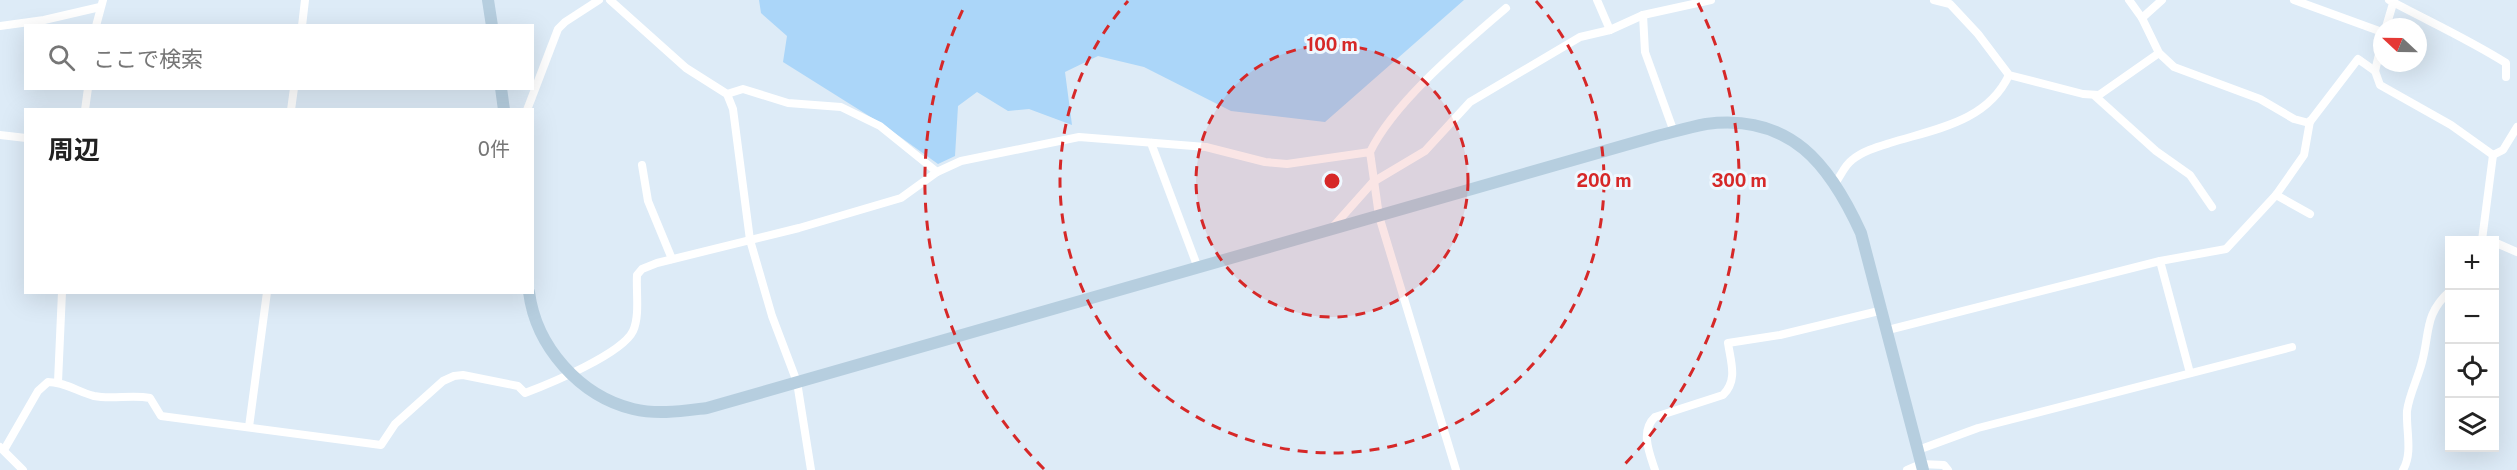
<!DOCTYPE html>
<html lang="ja">
<head>
<meta charset="utf-8">
<style>
  :root { --surface:#fff; --page:#f2f2f2; --text:#222; --muted:#767676; --line:#e0e0e0 }
  body { margin:0; font-family:"Public Sans","Noto Sans JP",sans-serif; background:var(--page); color:var(--text) }
  .controls { position:absolute; right:18px; bottom:18px; display:grid; overflow:hidden; border-radius:0px; box-shadow:0 6px 24px #0002 }
  .controls button { width:54px; height:54px; display:grid; place-items:center; padding:0; border:0; border-bottom:2px solid var(--line); background:var(--surface); color:var(--text); font:30px sans-serif }
  .compass { position:absolute; left:2373px; top:18px; width:54px; height:54px; border-radius:50%; background:var(--surface); box-shadow:0 6px 24px #0002; rotate:292deg }
  .list { margin:0; padding:0; list-style:none }
  h2 { display:flex; justify-content:space-between; align-items:center; height:78px; margin:0; padding:0 24px; font-size:26px }
  h2 small { font-size:20px; font-weight:400; color:var(--muted) }
  .icon { flex:none; width:33px; height:33px; fill:none; stroke:currentColor; stroke-width:2; stroke-linecap:round; stroke-linejoin:round }
  .map { position:relative; flex:none; width:2517px; height:470px; overflow:hidden }
  .search { position:absolute; background:var(--surface); box-shadow:0 6px 24px #0002; left:24px; top:24px; width:510px; height:66px; display:flex; align-items:center; gap:15px; box-sizing:border-box; padding:0 21px; border-radius:0px; color:var(--muted); font-size:22px }
  .panel { position:absolute; background:var(--surface); box-shadow:0 6px 24px #0002; left:24px; top:108px; width:510px; height:186px; border-radius:0px }
  .map>svg:first-child { display:block }
  .green { fill:#abd6f9 }
  .lines { fill:none; stroke-linecap:round; stroke-linejoin:round }
  .street { stroke:#fff; stroke-width:8 }
  .secondary { stroke:#b6cedf; stroke-width:12 }
  .ring { fill:none; stroke:#d62828; stroke-width:3; stroke-dasharray:10 8 }
  .centre { fill:#d62828; stroke:#eff8ff; stroke-width:3 }
  .ring-label { font-size:18px; text-anchor:middle; font-weight:bold; fill:#d62828; stroke:#eff8ff; stroke-width:6; stroke-linejoin:round; paint-order:stroke }
</style>
</head>
<body>
<div class="map">
<svg width="2517" height="470" viewBox="0 0 2517 470">
  <rect width="100%" height="100%" fill="#ddebf7"/>
  <!-- green -->
  <polygon class="green" points="759,0 1464,0 1325,122 1231,111 1144,67 1098,56 1065,72 1072,125 1029,109 1008,111 977,92 958,106 955,156 938,164 885,126 783,62 787,36 761,13"/>
  <g class="lines">
    <!-- street -->
    <g class="street">
      <polyline points="610,0 686,68 727,94 733,109 750,240 772,316 797,382 811,470"/>
      <polyline points="1597,0 1610,30"/>
      <polyline points="1934,0 1950,4 1978,34 2009,75 2083,94 2099,95 2159,53"/>
      <polyline points="2129,0 2142,18 2159,53 2174,67 2260,99 2294,119 2309,123 2358,59 2375,71"/>
      <polyline points="2294,0 2382,32"/>
      <path d="M2389,0C2428,21 2468,39 2506,63V77"/>
      <polyline points="1643,15 1645,52 1674,132"/>
      <polyline points="2142,18 2162,0"/>
      <polyline points="0,26 44,20 100,7"/>
      <polyline points="96,26 103,0"/>
      <polyline points="302,26 305,0"/>
      <polyline points="2386,27 2394,0"/>
      <polyline points="2382,42 2375,71 2380,85 2451,125 2493,155"/>
      <polyline points="727,94 743,89 788,103 841,107 880,126 937,172"/>
      <polyline points="2095,96 2156,151 2190,175 2212,207"/>
      <polyline points="85,110 88,88"/>
      <polyline points="291,110 294,88"/>
      <polyline points="527,110 558,29 565,22 599,0"/>
      <polyline points="0,135 26,138"/>
      <polyline points="1151,143 1198,268"/>
      <path d="M1370,152C1395,101 1462,46 1506,8"/>
      <polyline points="2493,155 2503,150 2517,127"/>
      <polyline points="642,165 648,201 672,259"/>
      <path d="M1836,182C1841,175 1845,165 1852,160C1863,151 1877,147 1890,143C1935,129 1987,122 2009,75"/>
      <polyline points="2276,195 2310,214"/>
      <polyline points="1332,228 1373,182 1425,151 1470,102 1580,37 1610,30 1643,15 1711,0"/>
      <polyline points="2482,240 2493,155"/>
      <polyline points="2494,242 2517,252"/>
      <polyline points="2160,261 2190,373"/>
      <polyline points="1888,330 2160,261 2226,249 2276,195 2304,155 2310,121"/>
      <polyline points="58,382 62,292"/>
      <polyline points="249,427 267,292"/>
      <polyline points="0,447 23,470"/>
      <path d="M4,450L38,391L48,382C65,382 78,392 94,396C113,400 131,394 150,398L161,416L381,445L395,424L443,381L454,376L463,375L518,386L525,393C549,384 622,354 633,331C640,316 636,292 637,275L642,269L657,263L799,228L901,198L937,172L961,161L1079,137L1206,147L1265,162L1287,164L1370,152L1379,216L1456,470"/>
      <polyline points="1918,450 1978,428 2292,347"/>
      <path d="M1655,470C1649,452 1640,431 1655,417L1723,395C1738,380 1731,363 1728,343L1780,335L1883,310"/>
      <polyline points="1907,470 1921,464 1944,465 1948,470"/>
      <path d="M2403,470C2413,453 2406,431 2407,411C2409,395 2418,378 2422,362C2430,333 2424,314 2450,291"/>
    </g>
    <!-- secondary -->
    <g class="secondary">
      <polyline points="488,0 492,26"/>
      <polyline points="501,88 504,110"/>
      <path d="M529,292C536,347 580,396 633,409C658,415 682,411 707,408L1657,136C1673,132 1690,127 1706,124C1791,113 1830,165 1861,233L1923,470"/>
    </g>
  </g>
  <!-- distance rings -->
  <circle cx="1332" cy="181" r="136" fill="#d62828" fill-opacity=".12"/>
  <g class="ring">
    <circle cx="1332" cy="181" r="136"/>
    <path d="M1536 1A272 272 0 1 1 1128 1"/>
    <path d="M1044 469A407 407 0 0 1 966 3M1698 3A407 407 0 0 1 1620 469"/>
  </g>
  <circle cx="1332" cy="181" r="9" class="centre"/>
  <g class="ring-label">
    <text x="1332" y="51">100 m</text>
    <text x="1604" y="187">200 m</text>
    <text x="1739" y="187">300 m</text>
  </g>
</svg>
<div class="controls">
<button>+</button>
<button>−</button>
<button><svg class="icon" aria-label="locate" viewBox="0 0 24 24"><circle cx="12" cy="12" r="6"/><path d="M12 2v4M12 18v4M2 12h4M18 12h4"/></svg></button>
<button><svg class="icon" aria-label="layers" viewBox="0 0 24 24"><path d="M12 4l9 5-9 5-9-5zM3 14l9 5 9-5"/></svg></button>
</div>
<svg class="compass" viewBox="-18 -18 36 36"><path d="M0-13l5 13h-10z" fill="#e53935"/><path d="M0 13l5-13h-10z" fill="#767676"/></svg>
<div class="search"><svg class="icon" aria-label="search" viewBox="0 0 24 24"><circle cx="10" cy="10" r="6"/><path d="M15 15l6 6"/></svg>ここで検索</div>
<section class="panel">
<h2>周辺<small>0件</small></h2>
<ul class="list">
</ul>
</section>
</div>
</body>
</html>
